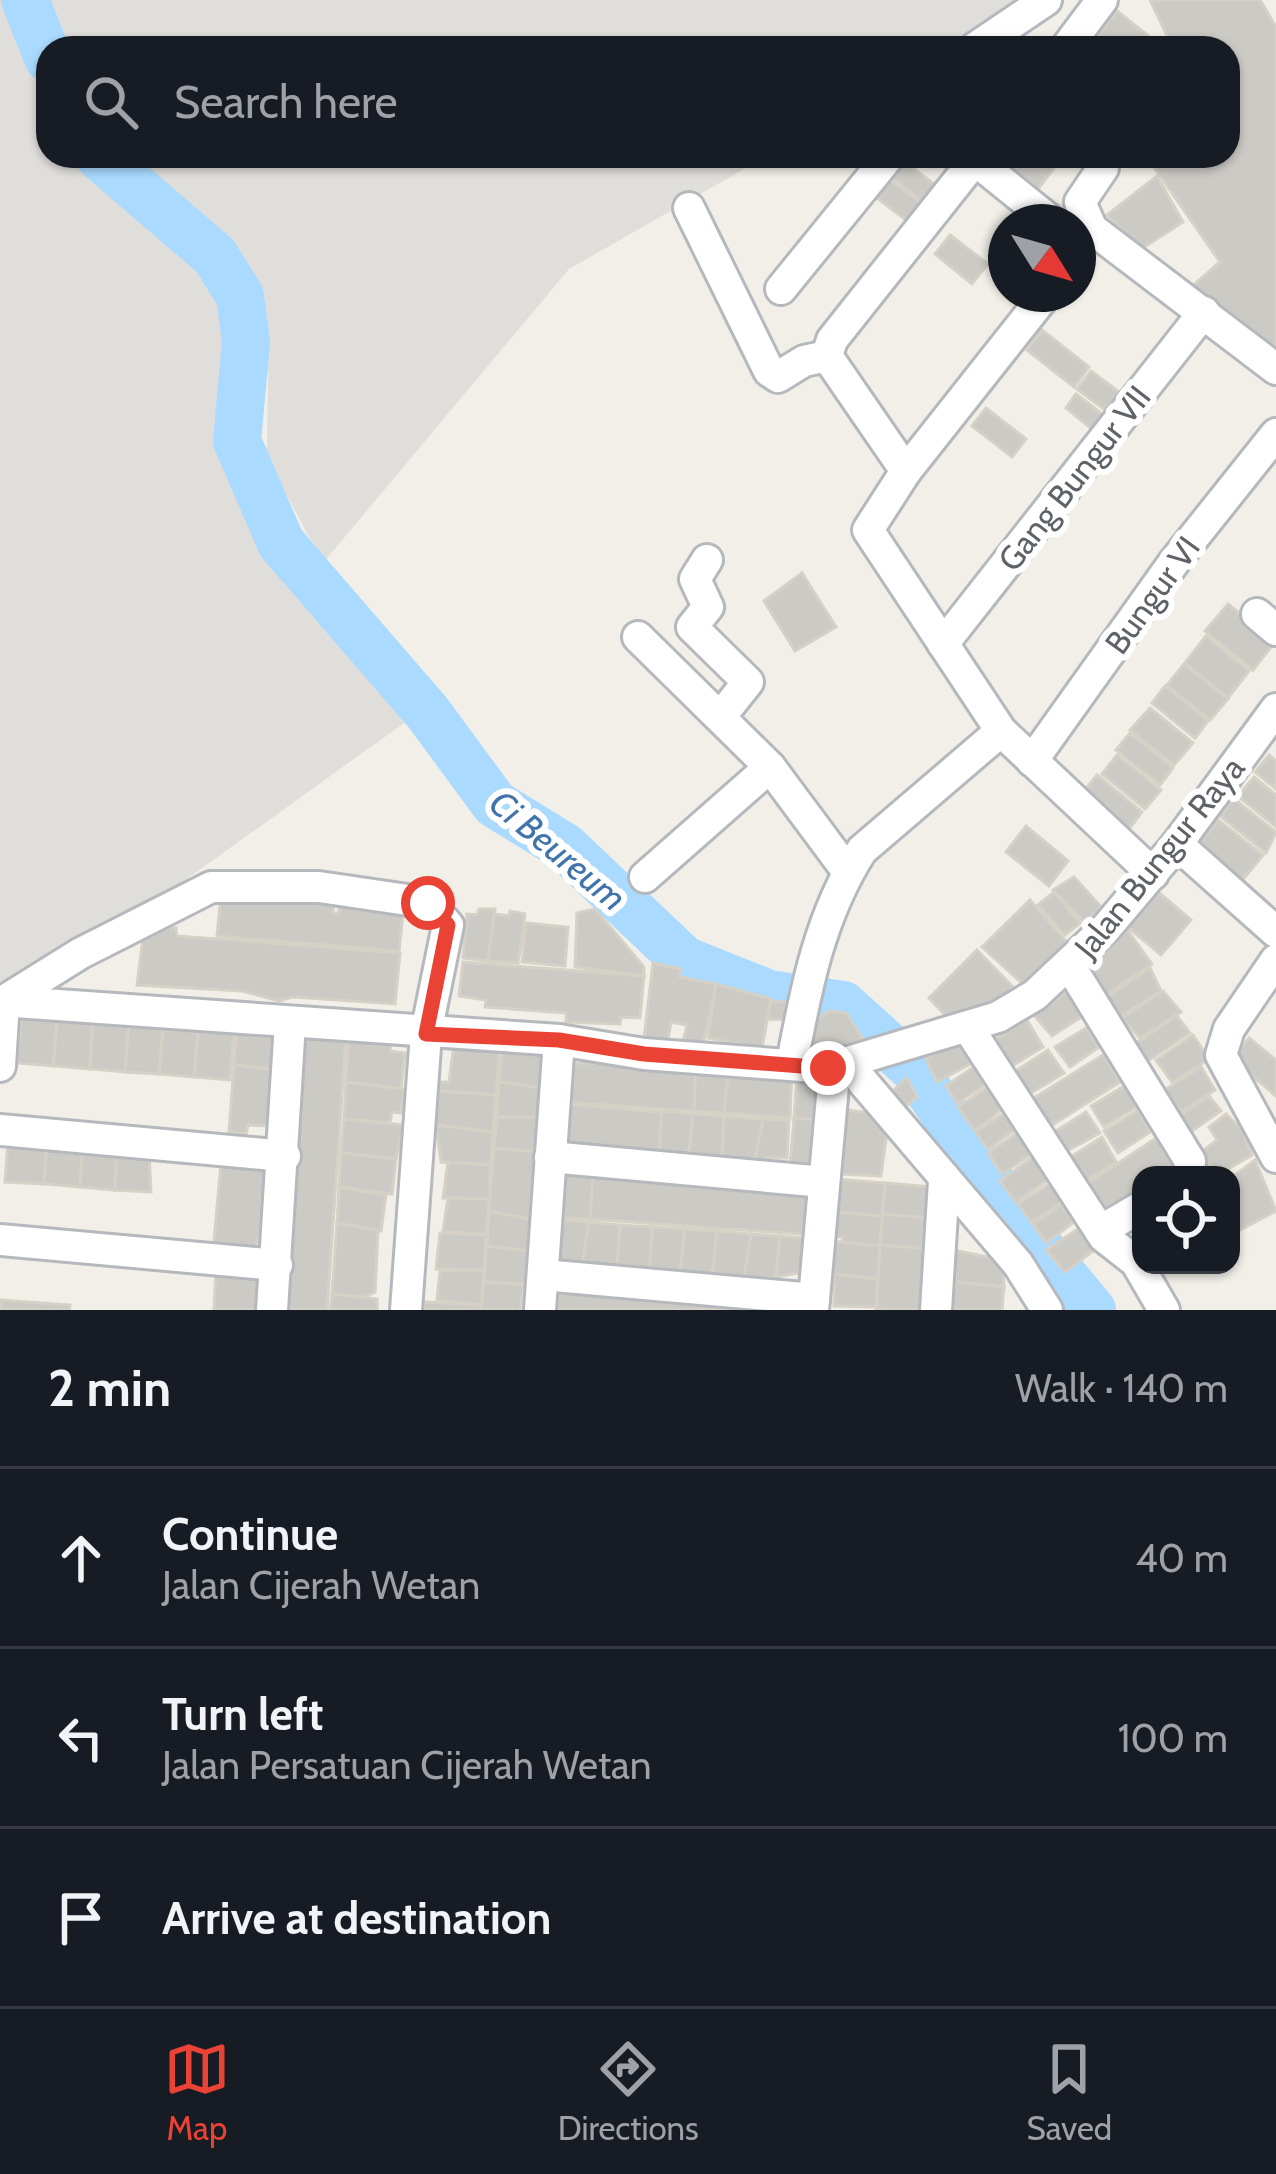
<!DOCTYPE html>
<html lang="en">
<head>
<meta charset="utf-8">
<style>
  :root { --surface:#171b24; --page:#242831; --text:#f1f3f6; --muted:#9ea1a6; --line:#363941; --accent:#ea4335 }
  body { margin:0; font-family:Cabin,sans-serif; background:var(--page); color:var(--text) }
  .controls { position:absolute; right:36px; bottom:36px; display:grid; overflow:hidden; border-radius:24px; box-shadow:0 3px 9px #0004 }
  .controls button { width:108px; height:108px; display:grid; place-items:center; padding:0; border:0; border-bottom:3px solid var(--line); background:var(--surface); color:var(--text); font:60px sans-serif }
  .compass { position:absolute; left:988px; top:204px; width:108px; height:108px; border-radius:50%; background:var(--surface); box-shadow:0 3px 9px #0004; rotate:127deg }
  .stop { position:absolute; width:36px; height:36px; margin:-27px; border:9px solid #ea4335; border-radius:50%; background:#fff }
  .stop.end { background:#ea4335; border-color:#fff; box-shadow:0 3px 12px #0008 }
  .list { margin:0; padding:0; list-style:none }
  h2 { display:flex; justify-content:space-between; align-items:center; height:156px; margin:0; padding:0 48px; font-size:51px }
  h2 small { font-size:39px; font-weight:400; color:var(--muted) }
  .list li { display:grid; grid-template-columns:78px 1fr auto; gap:36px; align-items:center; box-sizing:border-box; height:180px; padding:0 48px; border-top:3px solid var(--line) }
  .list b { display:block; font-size:45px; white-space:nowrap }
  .list p { margin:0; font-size:39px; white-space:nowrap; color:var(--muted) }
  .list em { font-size:39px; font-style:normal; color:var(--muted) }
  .icon { flex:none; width:66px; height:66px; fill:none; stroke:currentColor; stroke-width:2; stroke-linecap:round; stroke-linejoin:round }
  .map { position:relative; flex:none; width:1276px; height:1310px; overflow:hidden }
  .search { position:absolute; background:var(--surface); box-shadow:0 3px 9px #0004; left:36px; right:36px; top:36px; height:132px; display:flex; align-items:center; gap:30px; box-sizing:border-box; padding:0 42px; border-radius:36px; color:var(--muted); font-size:45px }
  .sheet { height:696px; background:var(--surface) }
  nav { display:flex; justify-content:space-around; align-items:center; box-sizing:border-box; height:168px; border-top:3px solid var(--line); background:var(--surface); font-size:33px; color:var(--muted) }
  nav a { display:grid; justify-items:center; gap:6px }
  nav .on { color:var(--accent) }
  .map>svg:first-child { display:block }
  .industrial { fill:#e0deda }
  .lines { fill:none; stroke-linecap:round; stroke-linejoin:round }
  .river { stroke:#aadaff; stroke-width:48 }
  .building { fill:#cccac5; stroke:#d6d1c6; stroke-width:3 }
  .minor-casing { stroke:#b5b8bc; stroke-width:36 }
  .minor { stroke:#fff; stroke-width:30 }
  .route { stroke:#ea4335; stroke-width:15 }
  .labels { text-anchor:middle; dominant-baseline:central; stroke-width:12; stroke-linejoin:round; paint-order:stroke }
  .street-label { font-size:33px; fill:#5f6368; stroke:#fff }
  .water-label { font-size:36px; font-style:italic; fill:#4174aa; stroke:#fff }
</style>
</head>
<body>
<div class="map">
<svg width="1276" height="1310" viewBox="0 0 1276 1310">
  <rect width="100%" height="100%" fill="#f1efe8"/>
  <!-- industrial -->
  <g class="industrial">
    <polygon points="0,0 14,0 48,81 48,156 85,156 165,224 219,289 229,322 227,425 270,543 414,716 146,908 9,983 0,981"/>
    <polygon points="45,0 1040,0 956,48 68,48"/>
    <polygon points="127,156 767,156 569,269 323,563 267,458 268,376 259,319 229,246"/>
  </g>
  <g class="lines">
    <!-- river -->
    <g class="river">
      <polyline points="25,0 48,58"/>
      <polyline points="99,156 215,256 240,296 246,342 237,441 281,543 428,713 495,804 565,847 684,960 769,994 843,1005 914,1069 1017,1220 1092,1310"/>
    </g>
  </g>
  <!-- building -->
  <g class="building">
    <polygon points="1150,0 1260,0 1276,27 1276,358 1189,289 1220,262 1149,160 1154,156 1228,156 1228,48 1173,48"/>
    <polygon points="1117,11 1156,42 1151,48 1089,47"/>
    <polygon points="1025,156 1039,156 1054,168 1032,197 1008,178"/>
    <polygon points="900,158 938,187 925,203 887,174"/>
    <polygon points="1157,176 1183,222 1141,249 1107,215"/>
    <polygon points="887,177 924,205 910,223 873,195"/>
    <polygon points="950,235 988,264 972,284 935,254"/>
    <polygon points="1042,330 1089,367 1074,387 1027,350"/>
    <polygon points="1091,371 1123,395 1109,413 1077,389"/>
    <polygon points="1076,394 1114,423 1103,438 1066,408"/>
    <polygon points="986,408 1026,439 1012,457 972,426"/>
    <polygon points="802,573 836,627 795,651 764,601"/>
    <polygon points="1228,604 1275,642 1253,670 1205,631"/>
    <polygon points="1206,636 1249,671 1228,698 1185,663"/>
    <polygon points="1184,664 1228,699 1210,720 1167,685"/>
    <polygon points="1165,686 1208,721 1195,738 1152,703"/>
    <polygon points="1150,708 1193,743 1174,765 1130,730"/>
    <polygon points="1130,733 1173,768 1160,785 1116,750"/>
    <polygon points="1117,755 1161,790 1145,809 1102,774"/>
    <polygon points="1269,755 1276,761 1276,789 1255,772"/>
    <polygon points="1097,775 1142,812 1122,838 1076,801"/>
    <polygon points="1254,777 1276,795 1276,827 1238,796"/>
    <polygon points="1234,799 1276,832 1266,853 1220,816"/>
    <polygon points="1218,820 1263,855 1241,882 1197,847"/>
    <polygon points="1026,826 1068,861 1049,886 1006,852"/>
    <polygon points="1074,877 1101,907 1085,923 1053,890"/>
    <polygon points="1151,886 1191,920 1161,955 1124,924"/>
    <polygon points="1054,892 1080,923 1065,935 1038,905"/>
    <polygon points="221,895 334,898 333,913 339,913 339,905 404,903 399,951 217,936"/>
    <polygon points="1030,900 1072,948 1022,983 982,947"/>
    <polygon points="479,909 495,909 488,961 463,958 467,914 477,915"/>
    <polygon points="595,909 644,967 644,976 575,967 577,913"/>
    <polygon points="510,911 525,914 518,963 488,961 494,914 509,916"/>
    <polygon points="526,923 568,927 565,966 522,962"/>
    <polygon points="155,927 176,928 177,936 400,953 395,1004 293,997 279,1001 242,991 137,985 143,938"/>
    <polygon points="1127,930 1152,964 1104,996 1088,971"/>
    <polygon points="977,950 1017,991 981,1017 949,1019 929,998"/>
    <polygon points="463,962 644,976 640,1018 621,1017 620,1024 566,1022 566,1013 485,1007 486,1000 459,996"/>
    <polygon points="653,963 681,969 680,977 716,984 703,1045 683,1042 687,1025 671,1022 668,1040 644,1038"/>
    <polygon points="1150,968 1161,991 1118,1018 1105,998"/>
    <polygon points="716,984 771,999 762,1048 708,1038"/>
    <polygon points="1163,991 1181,1012 1140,1038 1122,1018"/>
    <polygon points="1067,992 1084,1015 1052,1036 1034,1015"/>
    <polygon points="771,1001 794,1003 792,1020 767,1019"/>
    <polygon points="93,1011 90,1069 53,1066 57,1019"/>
    <polygon points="829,1011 846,1013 865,1042 823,1065 805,1027"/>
    <polygon points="22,1016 57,1019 53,1066 17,1063"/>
    <polygon points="1177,1016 1190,1033 1148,1061 1136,1043"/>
    <polygon points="93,1017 129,1022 125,1072 90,1069"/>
    <polygon points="1027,1020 1043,1047 1007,1069 991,1042"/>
    <polygon points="129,1022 163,1026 159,1074 125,1072"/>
    <polygon points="237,1024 278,1038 272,1069 234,1065"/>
    <polygon points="199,1026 234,1031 230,1080 194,1077"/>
    <polygon points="1086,1028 1099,1047 1070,1067 1055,1047"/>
    <polygon points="163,1030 198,1030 194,1077 159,1074"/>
    <polygon points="301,1033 346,1037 327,1310 284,1310"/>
    <polygon points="349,1034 391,1038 390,1051 405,1053 401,1089 346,1082"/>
    <polygon points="1193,1035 1209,1059 1172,1082 1156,1060"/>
    <polygon points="960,1037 974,1062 937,1082 926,1059"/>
    <polygon points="1249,1038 1276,1060 1276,1096 1232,1059"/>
    <polygon points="500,1044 496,1095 439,1091 440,1082 449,1082 454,1045"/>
    <polygon points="503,1045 551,1049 549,1077 541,1076 540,1088 499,1082"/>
    <polygon points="1048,1050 1064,1073 1026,1096 1008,1076"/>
    <polygon points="1103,1055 1120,1082 1046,1129 1026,1103"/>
    <polygon points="601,1058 696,1059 694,1111 563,1102 566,1063 600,1063"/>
    <polygon points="696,1059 730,1063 724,1113 694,1111"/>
    <polygon points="234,1065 277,1070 269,1126 248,1125 246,1134 229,1132"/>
    <polygon points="792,1066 790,1118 724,1113 729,1067"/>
    <polygon points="975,1066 988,1083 957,1103 946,1086"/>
    <polygon points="1201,1067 1215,1090 1181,1112 1165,1090"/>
    <polygon points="797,1077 826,1080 823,1121 794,1118"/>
    <polygon points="907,1078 917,1097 905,1107 893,1091"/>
    <polygon points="346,1082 404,1089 401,1113 392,1112 390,1123 344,1119"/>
    <polygon points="499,1082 540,1088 538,1118 497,1117"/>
    <polygon points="1129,1083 1141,1104 1104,1127 1091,1106"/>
    <polygon points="991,1085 1005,1107 975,1131 958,1107"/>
    <polygon points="439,1091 496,1095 493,1132 436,1125"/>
    <polygon points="1209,1096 1221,1111 1189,1133 1176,1118"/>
    <polygon points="564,1104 661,1112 659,1157 559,1153"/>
    <polygon points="846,1110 871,1113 887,1131 881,1176 842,1174"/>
    <polygon points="1138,1110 1150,1132 1118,1153 1104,1131"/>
    <polygon points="662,1111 693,1114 688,1160 659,1157"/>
    <polygon points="1086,1112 1100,1133 1063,1153 1048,1136"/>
    <polygon points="1004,1113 1016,1129 988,1149 976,1132"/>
    <polygon points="693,1114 724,1116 722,1164 689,1155"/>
    <polygon points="1226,1114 1242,1130 1252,1155 1217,1175 1199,1154 1217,1140 1209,1127"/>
    <polygon points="724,1116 763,1119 754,1166 722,1160"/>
    <polygon points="497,1117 543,1118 540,1152 494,1148"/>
    <polygon points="794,1118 823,1121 819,1170 790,1167"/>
    <polygon points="344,1119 404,1125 396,1159 341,1153"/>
    <polygon points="763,1119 789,1120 787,1158 766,1158 765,1167 754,1166"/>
    <polygon points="436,1125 493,1132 491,1165 441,1162"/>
    <polygon points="1020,1131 1033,1153 1002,1174 988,1153"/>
    <polygon points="1102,1137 1116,1162 1083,1183 1066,1160"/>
    <polygon points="1156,1138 1177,1173 1141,1175 1141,1195 1105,1217 1084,1186"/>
    <polygon points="83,1140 117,1149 115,1190 80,1187"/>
    <polygon points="8,1141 47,1143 44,1184 5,1182"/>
    <polygon points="47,1143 82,1146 80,1187 44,1184"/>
    <polygon points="494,1148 540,1152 535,1220 489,1211"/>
    <polygon points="117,1149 149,1152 151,1192 115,1190"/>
    <polygon points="341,1153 396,1159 392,1194 339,1187"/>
    <polygon points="1034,1156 1050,1179 1016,1202 1000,1181"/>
    <polygon points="1255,1160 1276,1211 1240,1230 1231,1212 1231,1178"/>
    <polygon points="448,1162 491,1165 489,1199 443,1198"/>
    <polygon points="221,1163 267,1167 262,1227 253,1253 213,1252"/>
    <polygon points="557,1173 593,1175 590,1219 555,1217"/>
    <polygon points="593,1175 817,1192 814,1235 590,1219"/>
    <polygon points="835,1179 885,1183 882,1216 833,1212"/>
    <polygon points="1054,1181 1067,1199 1031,1222 1018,1204"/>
    <polygon points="885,1183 934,1187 928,1218 883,1214"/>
    <polygon points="339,1187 386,1195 381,1231 337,1223"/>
    <polygon points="448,1198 489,1199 486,1235 443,1231"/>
    <polygon points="1062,1205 1074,1222 1046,1243 1033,1224"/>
    <polygon points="489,1211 535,1220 538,1231 530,1230 530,1238 535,1252 487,1246"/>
    <polygon points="833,1212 882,1216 880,1246 842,1243 843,1237 834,1237"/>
    <polygon points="883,1214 928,1218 925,1249 880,1245"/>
    <polygon points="554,1219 589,1222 582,1267 550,1265"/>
    <polygon points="589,1222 620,1225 617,1269 582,1267"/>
    <polygon points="337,1223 378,1230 375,1292 365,1297 332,1294"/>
    <polygon points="620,1225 653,1227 649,1271 617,1269"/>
    <polygon points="1084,1225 1100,1246 1065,1272 1046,1250"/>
    <polygon points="653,1227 685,1229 680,1272 649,1271"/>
    <polygon points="685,1229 717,1231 712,1279 680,1276"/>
    <polygon points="717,1231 751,1234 744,1281 712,1279"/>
    <polygon points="440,1233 486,1235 484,1270 436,1269"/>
    <polygon points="751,1234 780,1236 776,1277 744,1279"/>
    <polygon points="780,1236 814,1239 805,1272 776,1277"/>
    <polygon points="830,1241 880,1246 878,1279 834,1274"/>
    <polygon points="880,1245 933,1249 923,1310 876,1309"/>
    <polygon points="487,1246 535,1252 532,1284 484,1282"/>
    <polygon points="953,1250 1002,1260 1004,1287 956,1282"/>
    <polygon points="216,1266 250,1269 248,1279 260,1280 256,1310 214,1310"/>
    <polygon points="484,1270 481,1305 437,1300 440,1271"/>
    <polygon points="834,1274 878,1279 876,1307 834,1306"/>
    <polygon points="484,1282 524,1285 520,1310 481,1310"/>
    <polygon points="956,1282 1004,1287 1002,1310 948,1310"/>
    <polygon points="585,1292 648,1296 647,1301 710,1306 710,1300 798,1310 550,1310 551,1295"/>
    <polygon points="332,1294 377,1299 377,1310 330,1310"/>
    <polygon points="0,1300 70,1305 69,1310 0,1310"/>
    <polygon points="425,1302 481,1305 481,1310 424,1310"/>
  </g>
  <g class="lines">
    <defs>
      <g id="minor">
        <polyline points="975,48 1046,0"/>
        <polyline points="1066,48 1102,0"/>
        <polyline points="975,160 1052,222"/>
        <polyline points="689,208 769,371 778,377 804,361 827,356"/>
        <polyline points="1092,229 1080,202 1103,168"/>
        <polyline points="1078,247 1092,229 1276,369"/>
        <polyline points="781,289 889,156"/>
        <polyline points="1046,294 906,471 868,530 1001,731 1153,874"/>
        <polyline points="906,471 827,356 832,340 978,156"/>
        <polyline points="707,560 695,579 708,607 692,627 748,682 721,716"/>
        <polyline points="1257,614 1276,630"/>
        <polyline points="638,637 770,767"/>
        <polyline points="943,644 1204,312"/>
        <polyline points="1032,761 1174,562 1276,434"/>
        <polyline points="1177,844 1276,932"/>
        <polyline points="645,877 770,767 848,872"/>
        <polyline points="1276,960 1229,1029 1221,1055 1276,1157"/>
        <polyline points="1070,966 1190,1161 1189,1175"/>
        <polyline points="0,1001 559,1040 644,1054 828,1068 998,1017 1035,995 1106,928 1177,844 1276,709"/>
        <polyline points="969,1029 1104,1237 1136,1262 1164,1310"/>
        <polyline points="846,1062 1018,1264 1047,1310"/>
        <path d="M792,1063C806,988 820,915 862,850L1001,731"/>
        <polyline points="0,1066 4,1001 81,953 211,887 319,887 428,903 448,925 426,1033 406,1310"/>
        <polyline points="0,1130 285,1156"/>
        <polyline points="550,1157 824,1182"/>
        <polyline points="1100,1231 1141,1207"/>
        <polyline points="0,1240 277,1265"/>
        <polyline points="543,1275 814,1299"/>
        <polyline points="272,1310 290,1023"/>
        <polyline points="540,1310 559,1040"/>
        <polyline points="813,1310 833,1086 828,1068"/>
        <polyline points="936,1310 944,1181"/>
      </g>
    </defs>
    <!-- minor casing -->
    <use href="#minor" class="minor-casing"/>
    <!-- minor -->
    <use href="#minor" class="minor"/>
  </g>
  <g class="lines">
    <!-- route -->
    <polyline class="route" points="428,903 448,925 426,1034 559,1040 644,1054 828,1068"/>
  </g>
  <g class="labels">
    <!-- street labels -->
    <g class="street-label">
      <text transform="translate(1074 478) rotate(-52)">Gang Bungur VII</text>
      <text transform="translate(1152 595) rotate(-54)">Bungur VI</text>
      <text transform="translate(1159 857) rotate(-51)">Jalan Bungur Raya</text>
    </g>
    <!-- water labels -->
    <g class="water-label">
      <text transform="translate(558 850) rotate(40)">Ci Beureum</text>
    </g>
  </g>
</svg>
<div class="controls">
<button><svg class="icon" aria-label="locate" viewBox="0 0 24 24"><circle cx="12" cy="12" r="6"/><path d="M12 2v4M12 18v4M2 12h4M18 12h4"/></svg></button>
</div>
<svg class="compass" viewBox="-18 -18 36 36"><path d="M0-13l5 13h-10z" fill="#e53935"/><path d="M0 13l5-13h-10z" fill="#9ea1a6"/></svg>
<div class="stop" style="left:428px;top:903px"></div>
<div class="stop end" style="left:828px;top:1068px"></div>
<div class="search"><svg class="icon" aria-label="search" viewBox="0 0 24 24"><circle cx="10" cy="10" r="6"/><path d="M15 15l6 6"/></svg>Search here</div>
</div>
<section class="sheet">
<h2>2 min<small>Walk · 140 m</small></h2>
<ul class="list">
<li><svg class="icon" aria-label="ahead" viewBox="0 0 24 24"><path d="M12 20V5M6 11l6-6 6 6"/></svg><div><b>Continue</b><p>Jalan Cijerah Wetan</p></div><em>40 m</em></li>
<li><svg class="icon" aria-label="left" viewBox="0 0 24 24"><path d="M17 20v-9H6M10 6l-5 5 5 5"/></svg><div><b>Turn left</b><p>Jalan Persatuan Cijerah Wetan</p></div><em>100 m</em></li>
<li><svg class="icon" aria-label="arrive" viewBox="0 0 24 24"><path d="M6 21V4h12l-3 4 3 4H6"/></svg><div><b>Arrive at destination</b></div></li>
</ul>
</section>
<nav>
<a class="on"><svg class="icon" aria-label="map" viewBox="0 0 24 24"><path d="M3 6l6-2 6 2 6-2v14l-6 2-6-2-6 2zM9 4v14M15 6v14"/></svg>Map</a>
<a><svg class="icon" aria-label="directions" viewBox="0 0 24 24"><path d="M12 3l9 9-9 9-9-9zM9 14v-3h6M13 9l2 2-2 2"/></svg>Directions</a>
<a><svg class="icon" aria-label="saved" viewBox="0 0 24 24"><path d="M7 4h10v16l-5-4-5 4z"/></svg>Saved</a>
</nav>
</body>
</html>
